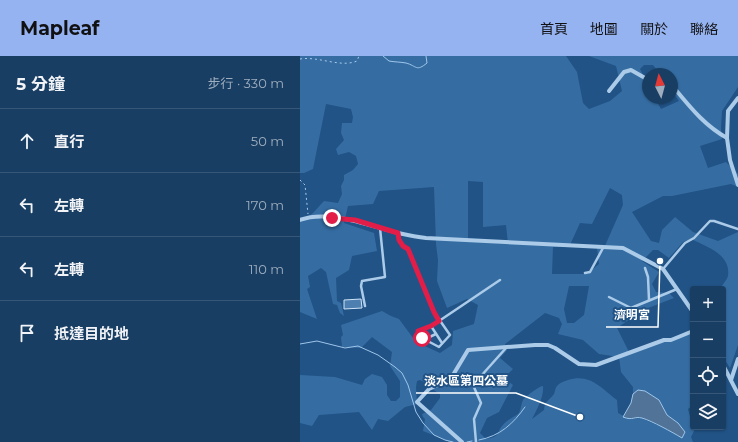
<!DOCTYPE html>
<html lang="zh-TW">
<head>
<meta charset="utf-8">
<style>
  :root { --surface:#193e64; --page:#26496d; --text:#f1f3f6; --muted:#9faebf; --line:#375778; --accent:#95b2f1 }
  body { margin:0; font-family:Montserrat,"Noto Sans TC",sans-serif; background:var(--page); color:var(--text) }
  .controls { position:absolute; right:12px; bottom:12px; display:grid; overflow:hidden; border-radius:4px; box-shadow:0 1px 3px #0004 }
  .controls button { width:36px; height:36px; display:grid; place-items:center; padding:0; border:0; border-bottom:1px solid var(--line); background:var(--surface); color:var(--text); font:20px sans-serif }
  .compass { position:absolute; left:342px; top:12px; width:36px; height:36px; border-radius:50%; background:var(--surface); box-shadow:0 1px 3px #0004; rotate:354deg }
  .stop { position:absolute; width:12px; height:12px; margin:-9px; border:3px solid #e11d48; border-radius:50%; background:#fff }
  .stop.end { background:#e11d48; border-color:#fff; box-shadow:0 1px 4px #0008 }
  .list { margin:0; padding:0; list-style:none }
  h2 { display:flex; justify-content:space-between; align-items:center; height:52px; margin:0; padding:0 16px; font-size:17px }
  h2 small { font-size:13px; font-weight:400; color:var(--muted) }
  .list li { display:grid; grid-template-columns:26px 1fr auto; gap:12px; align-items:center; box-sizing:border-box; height:64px; padding:0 16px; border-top:1px solid var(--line) }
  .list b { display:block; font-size:15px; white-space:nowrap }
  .list em { font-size:13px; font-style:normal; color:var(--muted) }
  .icon { flex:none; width:22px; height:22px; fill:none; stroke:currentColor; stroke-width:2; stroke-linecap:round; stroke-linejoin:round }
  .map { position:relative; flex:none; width:438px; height:386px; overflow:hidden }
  header { display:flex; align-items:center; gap:24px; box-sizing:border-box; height:56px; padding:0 20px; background:var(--accent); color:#111 }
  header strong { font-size:19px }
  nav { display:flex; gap:22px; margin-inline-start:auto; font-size:14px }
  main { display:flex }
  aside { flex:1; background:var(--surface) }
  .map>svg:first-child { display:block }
  .green { fill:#356da3; fill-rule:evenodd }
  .water { fill:#517398; stroke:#9fc6eb }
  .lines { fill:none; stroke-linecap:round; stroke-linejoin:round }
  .stream { stroke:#9fc6eb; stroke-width:1 }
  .building { fill:#4e7fb1; stroke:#cfe4f7 }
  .path { stroke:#abcbe9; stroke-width:1; stroke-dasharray:2 3; stroke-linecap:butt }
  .service { stroke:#abcbe9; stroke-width:2.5 }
  .minor { stroke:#abcbe9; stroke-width:4 }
  .route { stroke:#e11d48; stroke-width:5 }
  .leader { fill:none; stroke:#fff; stroke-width:1.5 }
  .callout-dot { fill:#fff; stroke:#215386; stroke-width:1.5 }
  .callout-label { font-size:12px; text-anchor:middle; font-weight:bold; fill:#fff; stroke:#215386; stroke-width:4; stroke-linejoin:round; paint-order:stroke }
</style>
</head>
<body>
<header>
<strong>Mapleaf</strong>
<nav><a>首頁</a><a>地圖</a><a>關於</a><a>聯絡</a></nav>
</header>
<main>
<aside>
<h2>5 分鐘<small>步行 · 330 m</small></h2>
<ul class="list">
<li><svg class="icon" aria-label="ahead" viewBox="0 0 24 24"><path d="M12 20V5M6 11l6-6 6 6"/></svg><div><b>直行</b></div><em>50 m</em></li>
<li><svg class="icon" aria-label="left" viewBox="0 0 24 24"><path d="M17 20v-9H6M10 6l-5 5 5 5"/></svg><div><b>左轉</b></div><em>170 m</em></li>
<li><svg class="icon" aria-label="left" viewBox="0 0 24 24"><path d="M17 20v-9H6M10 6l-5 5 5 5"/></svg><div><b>左轉</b></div><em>110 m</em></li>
<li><svg class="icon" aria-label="arrive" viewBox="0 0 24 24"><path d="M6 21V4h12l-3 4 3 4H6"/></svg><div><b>抵達目的地</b></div></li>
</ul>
</aside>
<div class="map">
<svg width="438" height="386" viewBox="0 0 438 386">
  <rect width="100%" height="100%" fill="#215386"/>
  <!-- green -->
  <path class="green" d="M0,0H266L277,16L283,47L289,53L310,45L322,35L316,10L289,0H438V31L422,55L421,72L422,83L400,90L408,112L426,106L438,118V131L431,128L372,140H363L332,156L351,185L359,187L362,174L375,161L393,176L418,185L438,176V289L430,312L423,301V233H420C422,229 427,224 428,220C431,198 407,191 391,183L383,186L369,202L358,194H353L342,205L359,216L352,228L356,236L369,237L374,242L343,254L317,272L329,296L393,276V349L388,353L394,375L391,381L393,386H148V385L123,375L125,363L123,361L122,358L131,354L140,342V338L124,328V326L120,324L117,325L116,331L117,348L105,351L88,365L78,363L72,374L59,356L19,359L12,370L0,367V319L35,321L62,329L65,323L72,318L82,321L87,329V339L91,345H96L100,341V325L90,310L92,296L72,281L61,292L42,291L41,281L43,279L41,269L82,255L91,260L99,263L116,286L140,297L152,289L153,275L174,268L178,249L167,243L147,252L137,225L138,204L136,188L134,131L79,135L73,148L48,150L44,167L74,177L77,195L52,200L49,214L36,222L37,245L41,247L44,260L40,257L37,249L33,248L26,216L21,212L8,220L10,231L7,233L17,263L0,256V165C13,160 15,154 24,145L38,147L42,138L41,130L44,124V119L53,114L58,108L56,100L49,96L38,99L36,93L44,84L41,77L42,67H52L53,61L51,53L26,48L13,113L4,117H0ZM344,9H353L360,18H372V35L379,45L361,53L355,42H348V29L340,13ZM168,125L183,126V171L206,169L208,188L168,185ZM310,132L322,139L323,149L304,192H297L299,208L287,218H252L253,191H269L280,167L292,168ZM269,230H289L284,259L274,267H267L264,253ZM245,257L259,262L262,268L258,278L283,284L299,298L319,301L321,316L333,331V338L338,334L359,344L367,359L378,367L382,382L371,375L341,362L329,363L318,357L317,344C301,332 290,317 268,324C265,325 259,327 257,330C255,332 255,336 254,338C249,345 245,344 244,354L232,363C237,353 244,341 243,330C239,330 225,341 223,344C221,348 221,353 219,357C214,361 207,364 203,369C196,376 201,381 186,383L180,377L187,362L199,356L213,329L204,322L213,313L200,302L207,294L205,288Z"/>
  <!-- water -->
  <path class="water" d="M338,334L345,335L359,344L367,359L378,367L385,376L382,382C372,376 352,365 342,362C334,360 333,365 323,361L331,347L333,338Z"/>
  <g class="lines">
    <!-- stream -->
    <g class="stream">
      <path d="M83,0L89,5C94,6 101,6 106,7C117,10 116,16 127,7L126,0"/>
      <polyline points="0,288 17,285 45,292 58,290 78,299 95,311 102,317 108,329 116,356 123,367 134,379 145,384 153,386"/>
      <path d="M179,384C200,380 213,368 225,351"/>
      <polyline points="167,386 172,385"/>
    </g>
  </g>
  <!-- building -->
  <polygon class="building" points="61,243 62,252 44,253 44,244"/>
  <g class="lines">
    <!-- path -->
    <g class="path">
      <path d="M0,3C19,0 40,12 57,5L59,0"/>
      <polyline points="0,124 5,129 8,158"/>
    </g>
    <!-- service -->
    <g class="service">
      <path d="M98,177C100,185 101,190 108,193L134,256L150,279L139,291L122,282L118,275L131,270L139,265L200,224"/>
      <polyline points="345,212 348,221 349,244"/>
      <polyline points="363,213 385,187 394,182 410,165 414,165 438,173"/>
      <polyline points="285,217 290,216 303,192"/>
      <polyline points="309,241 331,252 377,233"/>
      <polyline points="65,250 61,230 62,225 85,221 80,172"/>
      <polyline points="131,270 142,287"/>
      <polyline points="125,283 136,278"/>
      <polyline points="176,386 174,363 181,347 173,329 206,292"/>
    </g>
    <!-- minor -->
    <g class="minor">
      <path d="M372,32L375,33C390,51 405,70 427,82L430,104L438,129"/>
      <polyline points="309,35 324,16 331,14 345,22 348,27"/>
      <polyline points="427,82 428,55 438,42"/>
      <path d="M0,164C28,153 70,170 98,177C107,179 116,181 126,182L323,192L363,213L393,256"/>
      <polyline points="423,309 438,338"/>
      <polyline points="431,324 438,303"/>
      <polyline points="162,386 117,346 129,333 148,324 153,319 168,294 235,289 248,289 255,292 279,308 296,309 364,284 371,284 393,275"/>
    </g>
  </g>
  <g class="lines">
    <!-- route -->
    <polyline class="route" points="32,162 55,164 98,177 99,184 103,190 108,193 134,256 139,265 131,270 118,275 122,282"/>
  </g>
  <!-- callouts -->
  <path class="leader" d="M360 205L358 271H306M280 361L216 337H116"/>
  <g class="callout-dot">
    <circle cx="360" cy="205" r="4"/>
    <circle cx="280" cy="361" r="4"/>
  </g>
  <g class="callout-label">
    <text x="332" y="263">濟明宮</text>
    <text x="166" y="329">淡水區第四公墓</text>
  </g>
</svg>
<div class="controls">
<button>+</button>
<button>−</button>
<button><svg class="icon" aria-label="locate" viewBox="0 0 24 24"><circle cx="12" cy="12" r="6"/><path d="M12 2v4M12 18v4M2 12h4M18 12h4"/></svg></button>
<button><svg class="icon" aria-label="layers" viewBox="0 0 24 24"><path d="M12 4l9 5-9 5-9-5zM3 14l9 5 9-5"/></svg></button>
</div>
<svg class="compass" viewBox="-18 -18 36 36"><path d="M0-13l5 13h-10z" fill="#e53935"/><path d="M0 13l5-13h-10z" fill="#9faebf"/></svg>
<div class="stop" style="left:122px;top:282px"></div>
<div class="stop end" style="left:32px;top:162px"></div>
</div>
</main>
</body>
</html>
